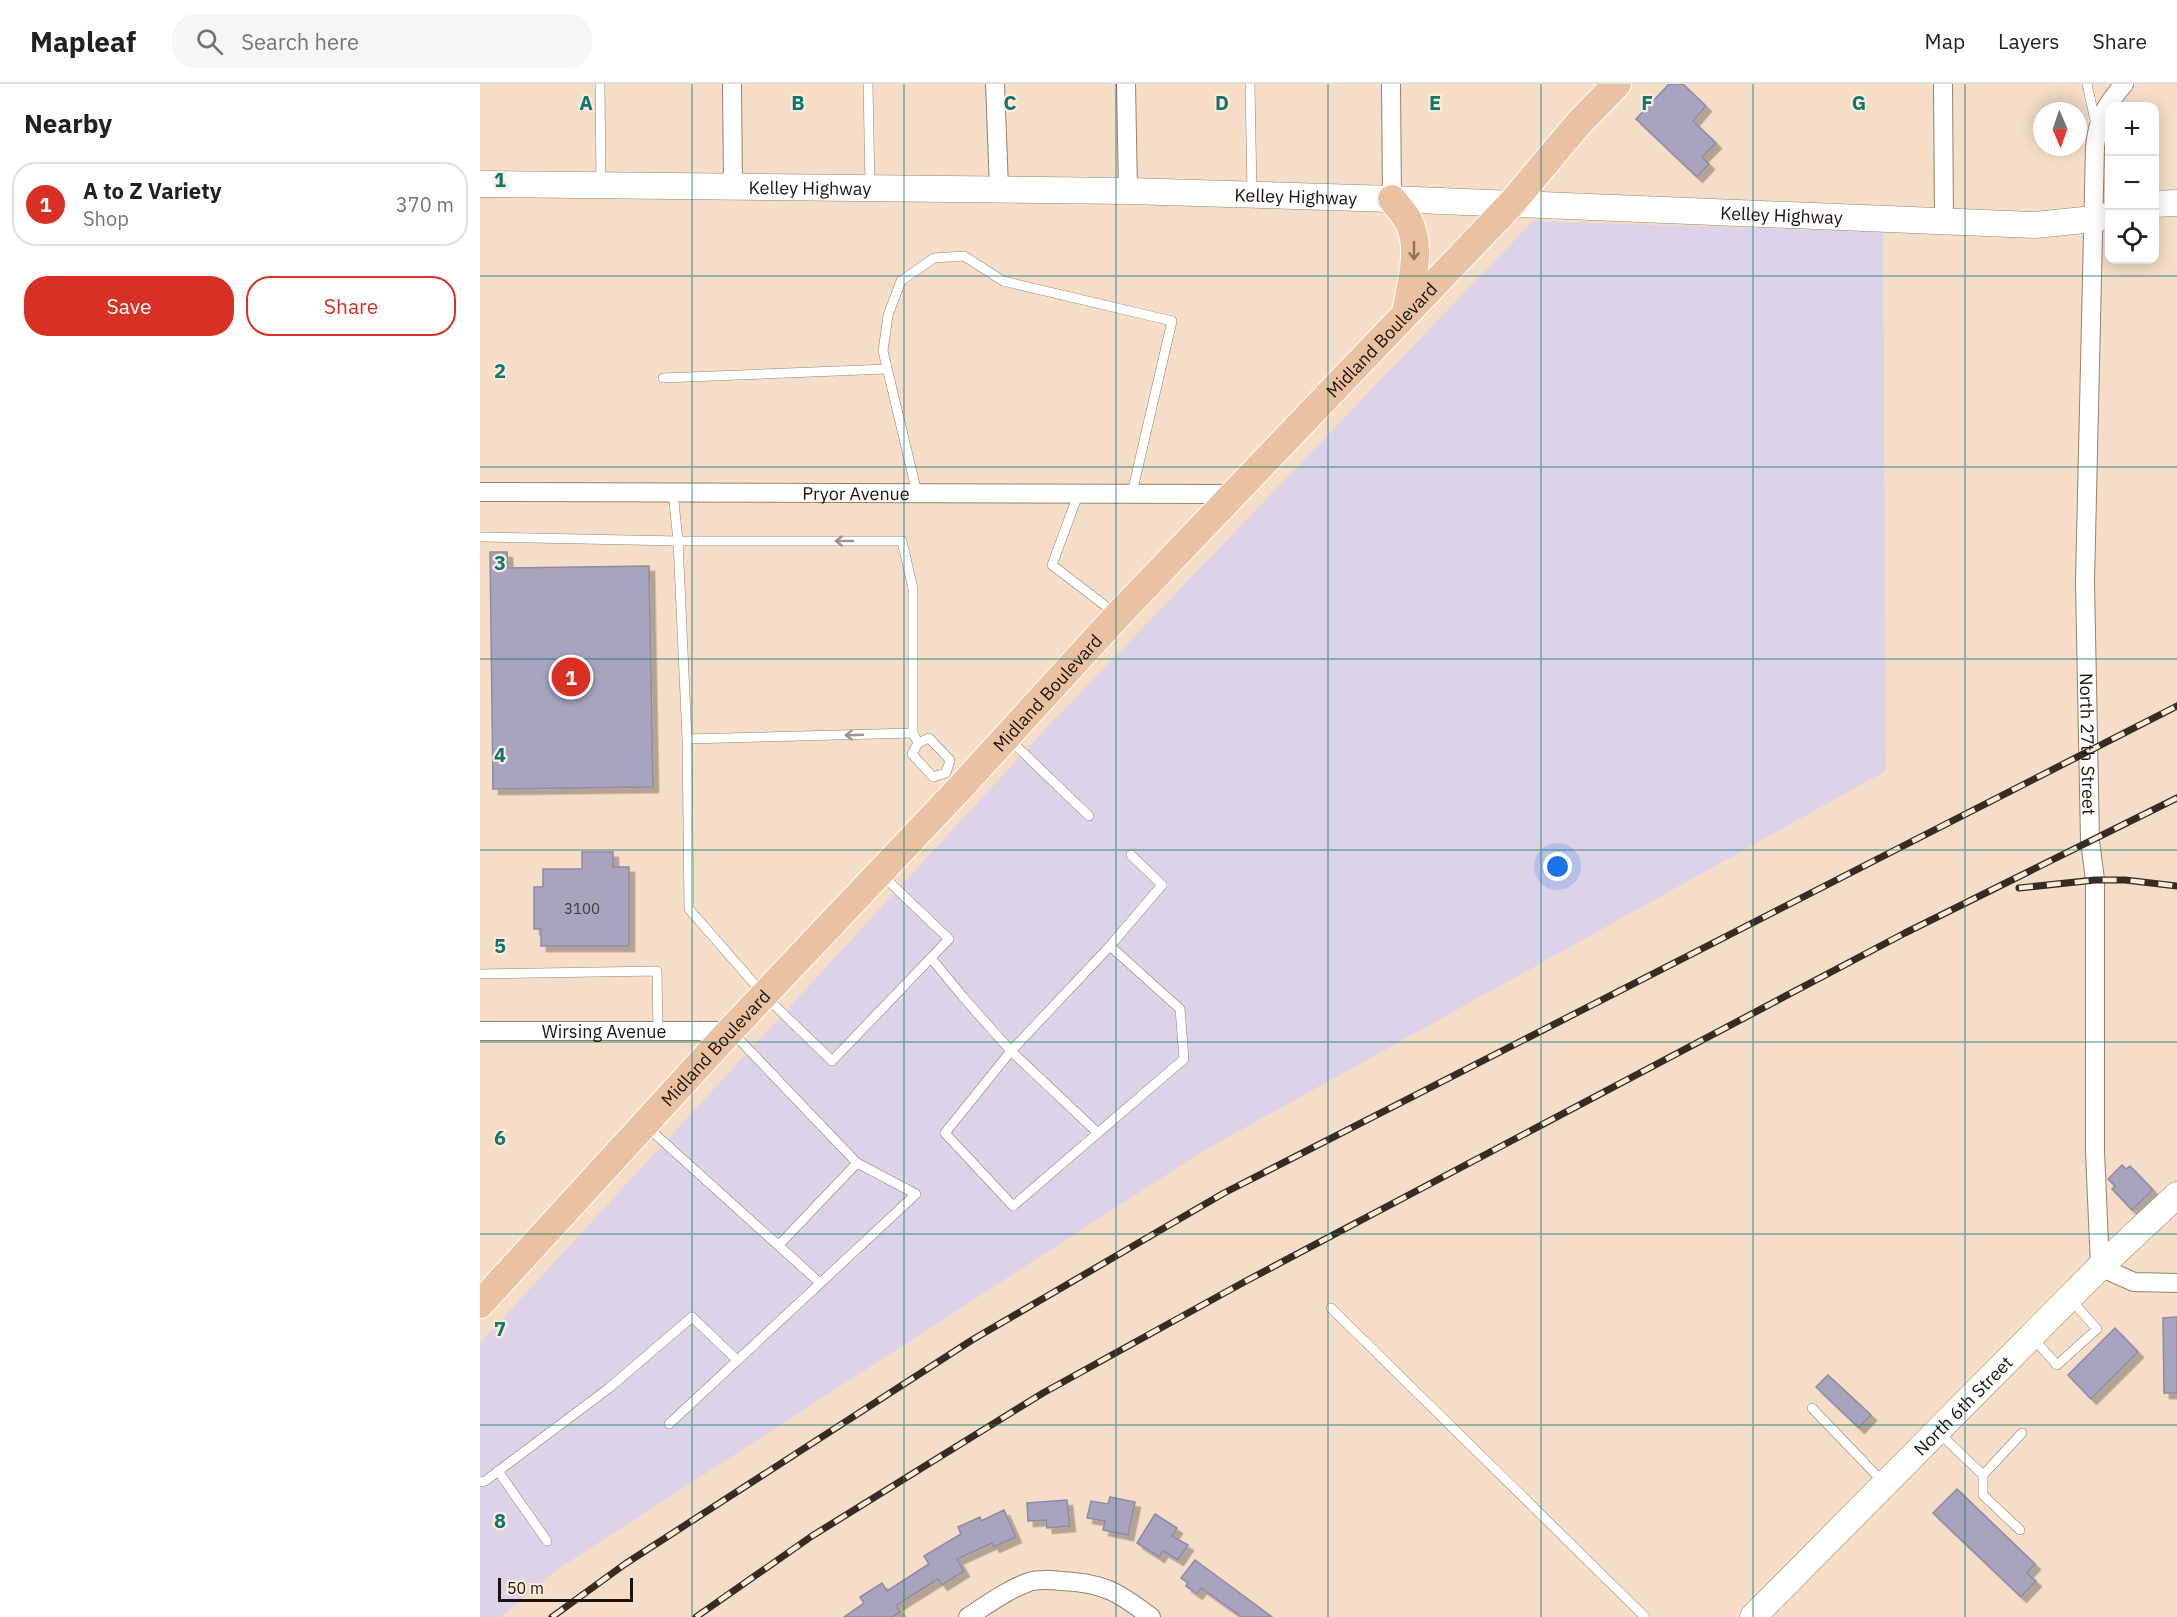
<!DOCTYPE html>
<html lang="en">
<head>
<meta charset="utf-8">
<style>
  :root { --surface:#fff; --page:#f6f6f6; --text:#202124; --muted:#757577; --line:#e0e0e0; --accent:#d93025 }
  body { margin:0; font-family:"IBM Plex Sans",sans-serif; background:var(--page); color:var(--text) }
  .controls { position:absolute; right:18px; top:18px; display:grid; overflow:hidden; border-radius:12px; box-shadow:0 3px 15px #0003 }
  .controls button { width:54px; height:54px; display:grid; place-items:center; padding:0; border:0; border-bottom:2px solid var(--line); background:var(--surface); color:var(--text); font:30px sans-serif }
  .compass { position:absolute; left:1553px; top:18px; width:54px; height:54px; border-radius:50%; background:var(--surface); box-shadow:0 3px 15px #0003; rotate:178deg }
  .scale { position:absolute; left:18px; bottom:15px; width:135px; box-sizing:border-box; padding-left:6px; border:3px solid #1b130c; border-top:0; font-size:16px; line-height:21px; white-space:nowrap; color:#1b130c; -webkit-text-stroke:4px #feebda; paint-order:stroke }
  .you { position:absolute; left:1078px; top:783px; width:21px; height:21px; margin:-15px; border:4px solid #fff; border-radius:50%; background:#1a73e8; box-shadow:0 0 0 9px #1a73e833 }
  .badge { display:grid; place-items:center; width:39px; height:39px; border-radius:50%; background:var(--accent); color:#fff; font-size:20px; font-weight:700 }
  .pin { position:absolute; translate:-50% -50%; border:3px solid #fff; box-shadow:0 2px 6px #0006 }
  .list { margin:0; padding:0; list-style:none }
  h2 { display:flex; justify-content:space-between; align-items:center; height:78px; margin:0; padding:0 24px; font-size:26px }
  h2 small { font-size:20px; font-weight:400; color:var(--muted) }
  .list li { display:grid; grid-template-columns:39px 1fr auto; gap:18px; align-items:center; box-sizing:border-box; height:84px; margin:0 12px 12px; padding:0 12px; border:2px solid var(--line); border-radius:24px }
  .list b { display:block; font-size:22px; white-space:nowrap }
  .list p { margin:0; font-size:20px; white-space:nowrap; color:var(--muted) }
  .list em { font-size:20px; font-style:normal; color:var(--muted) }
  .actions { display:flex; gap:12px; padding:18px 24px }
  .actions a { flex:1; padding:14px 0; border:2px solid var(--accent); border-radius:24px; text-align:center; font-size:21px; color:var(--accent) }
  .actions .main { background:var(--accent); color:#fff }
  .icon { flex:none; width:33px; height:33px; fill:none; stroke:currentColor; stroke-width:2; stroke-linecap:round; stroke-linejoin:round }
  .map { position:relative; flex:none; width:1697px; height:1533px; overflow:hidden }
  header { display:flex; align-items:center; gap:36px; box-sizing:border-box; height:84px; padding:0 30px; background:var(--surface); border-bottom:2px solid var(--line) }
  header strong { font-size:28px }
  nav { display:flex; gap:33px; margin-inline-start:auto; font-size:21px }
  .search { width:420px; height:54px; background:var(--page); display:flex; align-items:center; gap:15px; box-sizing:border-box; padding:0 21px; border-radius:24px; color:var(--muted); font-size:22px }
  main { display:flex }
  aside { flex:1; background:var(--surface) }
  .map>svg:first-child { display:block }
  .industrial { fill:#ddd3e8 }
  .building { fill:#a8a4c0; stroke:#8d8aa4; stroke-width:1.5; filter:url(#shadow) }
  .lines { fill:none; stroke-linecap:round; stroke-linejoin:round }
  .lane-casing { stroke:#97816e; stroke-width:10 }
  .street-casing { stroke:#97816e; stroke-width:20 }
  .secondary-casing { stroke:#97816e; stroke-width:27 }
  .primary-casing { stroke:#fff; stroke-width:30 }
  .lane { stroke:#fff; stroke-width:9 }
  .street { stroke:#fff; stroke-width:18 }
  .secondary { stroke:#fff; stroke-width:26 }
  .primary { stroke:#eac2a2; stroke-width:28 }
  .rail-casing { stroke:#362c23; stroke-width:7 }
  .rail { stroke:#feebda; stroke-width:4.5; stroke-dasharray:14; stroke-linecap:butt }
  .oneway { stroke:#8d735e }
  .oneway2 { stroke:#989592 }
  .grid { fill:none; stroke:#0f766e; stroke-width:1.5; stroke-opacity:0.55 }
  .labels { text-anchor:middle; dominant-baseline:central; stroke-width:4.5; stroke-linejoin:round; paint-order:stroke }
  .number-label { font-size:15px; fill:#3e3739 }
  .street-label { font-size:18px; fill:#1b130c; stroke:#feebda }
  .grid-label { font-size:20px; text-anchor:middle; font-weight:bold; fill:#0f766e; stroke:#feebda; stroke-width:4.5; stroke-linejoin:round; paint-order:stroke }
</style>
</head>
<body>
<header>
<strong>Mapleaf</strong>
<div class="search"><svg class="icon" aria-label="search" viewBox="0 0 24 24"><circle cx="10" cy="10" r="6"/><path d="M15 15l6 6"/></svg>Search here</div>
<nav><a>Map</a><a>Layers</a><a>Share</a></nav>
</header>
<main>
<aside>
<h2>Nearby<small></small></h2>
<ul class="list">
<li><span class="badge">1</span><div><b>A to Z Variety</b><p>Shop</p></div><em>370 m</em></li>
</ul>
<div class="actions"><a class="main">Save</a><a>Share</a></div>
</aside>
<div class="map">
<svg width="1697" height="1533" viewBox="0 0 1697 1533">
  <defs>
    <filter id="shadow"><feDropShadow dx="5.5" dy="5.5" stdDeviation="0" flood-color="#0004"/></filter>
  </defs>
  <rect width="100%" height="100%" fill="#f5ddc7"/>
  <!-- industrial -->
  <polygon class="industrial" points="1053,137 1403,148 1406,687 723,1067 78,1485 21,1533 0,1533 0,1259 558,653"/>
  <!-- building -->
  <g class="building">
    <polygon points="1189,0 1203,0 1226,22 1213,37 1236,59 1222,73 1229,80 1217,93 1156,35"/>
    <polygon points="10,468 27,468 28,484 169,482 173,703 13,705"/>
    <polygon points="102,768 133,768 133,783 149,783 149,862 61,862 61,845 54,845 54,803 63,803 63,785 102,785"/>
    <polygon points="1642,1081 1646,1085 1650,1082 1673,1106 1652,1126 1632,1105 1635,1102 1628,1095"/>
    <polygon points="1697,1233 1697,1309 1684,1309 1683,1234"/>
    <polygon points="1635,1244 1658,1268 1611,1315 1588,1291"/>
    <polygon points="1348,1291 1391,1331 1379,1344 1336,1303"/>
    <polygon points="1477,1405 1555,1480 1547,1489 1556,1497 1541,1513 1453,1429"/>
    <polygon points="630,1413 655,1418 648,1451 623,1446 625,1437 607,1434 611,1417 628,1420"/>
    <polygon points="587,1416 590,1442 567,1444 566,1436 548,1437 547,1419"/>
    <polygon points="524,1426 536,1453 514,1463 512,1459 477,1475 484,1487 462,1501 458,1495 431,1512 416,1522 420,1528 412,1533 364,1533 384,1519 380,1513 402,1499 407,1507 449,1480 444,1472 481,1450 478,1443 500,1433 501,1437"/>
    <polygon points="675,1430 697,1444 692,1452 708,1461 698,1476 683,1467 679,1473 657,1459"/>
    <polygon points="715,1476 749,1501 792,1533 762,1533 721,1504 717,1510 706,1502 708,1499 701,1494"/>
  </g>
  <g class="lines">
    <defs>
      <g id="lane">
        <polyline points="120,0 121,100"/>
        <polyline points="388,0 390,103"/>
        <polyline points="770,0 772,109"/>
        <polyline points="1607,0 1616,41"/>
        <polyline points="183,294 407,285"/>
        <polyline points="193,408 198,457 207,655 209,825 285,912 352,977 469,855 402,791"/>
        <polyline points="599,408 572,481 636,530"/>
        <polyline points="437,409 403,267 408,231 421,197 454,174 484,172 523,197 692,237 652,409"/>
        <polyline points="0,453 198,457 422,457 433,505 433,649 438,659"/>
        <polygon points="449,654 470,676 466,689 453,693 432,670 438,659"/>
        <polyline points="207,655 433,649"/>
        <polyline points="529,655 609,732"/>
        <polyline points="451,874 483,913 531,967 630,862 682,801 651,771"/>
        <polyline points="0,890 177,887 178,947"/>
        <polyline points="166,1042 340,1199"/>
        <polyline points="618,1049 531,967 465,1049 533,1122 704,975 700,925 630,862"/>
        <polyline points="299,1161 377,1079"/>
        <polyline points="851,1224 1165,1533"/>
        <polyline points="1552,1253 1577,1281 1617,1245 1591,1216"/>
        <polyline points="1332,1324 1403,1398"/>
        <polyline points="189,1340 436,1110 377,1079 252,948"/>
        <polyline points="1459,1349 1503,1391 1542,1349"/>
        <polyline points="18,1387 67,1457"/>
        <polyline points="1503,1391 1503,1411 1540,1446"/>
        <polyline points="0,1398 5,1397 129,1304 212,1233 257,1276"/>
      </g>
      <g id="street">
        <polyline points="252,0 253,102"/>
        <polyline points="515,0 519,104"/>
        <polyline points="646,0 648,107"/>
        <polyline points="911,0 912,115"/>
        <polyline points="1463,0 1464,138"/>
        <path id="s1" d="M1644,0C1625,22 1618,34 1615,63L1605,498L1610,757L1615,796V1068L1620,1183L1654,1198L1697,1199"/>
        <path id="s2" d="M0,408L752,410"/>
        <path id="s3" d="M0,947H250"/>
        <path d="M488,1533C508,1520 527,1506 549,1498C559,1495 572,1496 582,1497C624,1499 638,1508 671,1533"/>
      </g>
      <g id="secondary">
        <path id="s4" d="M0,100L648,107L912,115L1555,141L1614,135L1630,131"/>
        <polyline points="1674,120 1697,119"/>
        <path id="s5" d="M1273,1533L1620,1183L1697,1111"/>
      </g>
      <g id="primary">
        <path d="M912,115C917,122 925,130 929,138C942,165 931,201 926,229"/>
        <path id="s6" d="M0,1220L250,947L479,705L638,531L1031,120L1099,39L1137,0"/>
      </g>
    </defs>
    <!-- lane casing -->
    <use href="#lane" class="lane-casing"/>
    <!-- street casing -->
    <use href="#street" class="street-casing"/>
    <!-- secondary casing -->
    <use href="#secondary" class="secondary-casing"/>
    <!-- primary casing -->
    <use href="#primary" class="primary-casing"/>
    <!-- lane -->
    <use href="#lane" class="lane"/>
    <!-- street -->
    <use href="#street" class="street"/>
    <!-- secondary -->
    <use href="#secondary" class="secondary"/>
    <!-- primary -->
    <use href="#primary" class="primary"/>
    <defs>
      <g id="rail">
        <polyline points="1539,804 1615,796 1645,796 1697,802"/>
        <polyline points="72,1533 145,1480 492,1256 744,1109 1697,622"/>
        <polyline points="216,1533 332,1452 563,1309 766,1197 1425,849 1697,714"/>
      </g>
    </defs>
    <!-- rail casing -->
    <use href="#rail" class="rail-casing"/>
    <!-- rail -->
    <use href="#rail" class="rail"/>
  </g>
  <!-- one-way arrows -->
  <defs><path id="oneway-shaft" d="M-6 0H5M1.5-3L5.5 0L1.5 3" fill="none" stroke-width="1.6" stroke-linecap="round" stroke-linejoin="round" transform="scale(1.5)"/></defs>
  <use class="oneway" href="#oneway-shaft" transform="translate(934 167) rotate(90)"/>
  <g class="oneway2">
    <use href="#oneway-shaft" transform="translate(364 457) rotate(-180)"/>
    <use href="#oneway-shaft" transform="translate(374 651) rotate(178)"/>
  </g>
  <!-- grid -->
  <path class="grid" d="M212,0V1533M424,0V1533M636,0V1533M848,0V1533M1061,0V1533M1273,0V1533M1485,0V1533M0,192H1697M0,383H1697M0,575H1697M0,766H1697M0,958H1697M0,1150H1697M0,1341H1697"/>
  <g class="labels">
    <!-- number labels -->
    <g class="number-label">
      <text x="102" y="824">3100</text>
    </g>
    <!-- street labels -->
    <g class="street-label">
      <text stroke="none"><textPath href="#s4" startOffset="330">Kelley Highway</textPath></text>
      <text stroke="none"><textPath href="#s4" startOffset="816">Kelley Highway</textPath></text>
      <text stroke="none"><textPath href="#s4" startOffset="1302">Kelley Highway</textPath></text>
      <text stroke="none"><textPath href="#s6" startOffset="1320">Midland Boulevard</textPath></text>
      <text stroke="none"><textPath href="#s2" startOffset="376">Pryor Avenue</textPath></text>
      <text stroke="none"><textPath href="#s6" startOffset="834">Midland Boulevard</textPath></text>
      <text stroke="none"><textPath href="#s1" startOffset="668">North 27th Street</textPath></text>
      <text stroke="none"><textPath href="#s3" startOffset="124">Wirsing Avenue</textPath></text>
      <text stroke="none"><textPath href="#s6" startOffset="348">Midland Boulevard</textPath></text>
      <text stroke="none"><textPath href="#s5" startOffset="298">North 6th Street</textPath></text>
    </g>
  </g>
  <g class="grid-label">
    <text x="106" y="26">A</text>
    <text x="318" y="26">B</text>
    <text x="530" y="26">C</text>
    <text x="742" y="26">D</text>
    <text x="955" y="26">E</text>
    <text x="1167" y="26">F</text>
    <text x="1379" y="26">G</text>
    <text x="20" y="103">1</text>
    <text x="20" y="294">2</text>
    <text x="20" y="486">3</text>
    <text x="20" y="678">4</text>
    <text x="20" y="869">5</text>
    <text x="20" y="1061">6</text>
    <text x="20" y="1252">7</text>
    <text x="20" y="1444">8</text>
  </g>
</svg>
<div class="controls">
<button>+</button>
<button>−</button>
<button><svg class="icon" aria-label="locate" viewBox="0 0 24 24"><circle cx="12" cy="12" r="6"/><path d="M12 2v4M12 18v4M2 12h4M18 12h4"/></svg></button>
</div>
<svg class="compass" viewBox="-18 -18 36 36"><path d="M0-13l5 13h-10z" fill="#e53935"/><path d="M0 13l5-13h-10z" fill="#757577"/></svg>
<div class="scale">50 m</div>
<div class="you"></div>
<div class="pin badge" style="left:91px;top:593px">1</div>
</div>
</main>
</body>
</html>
